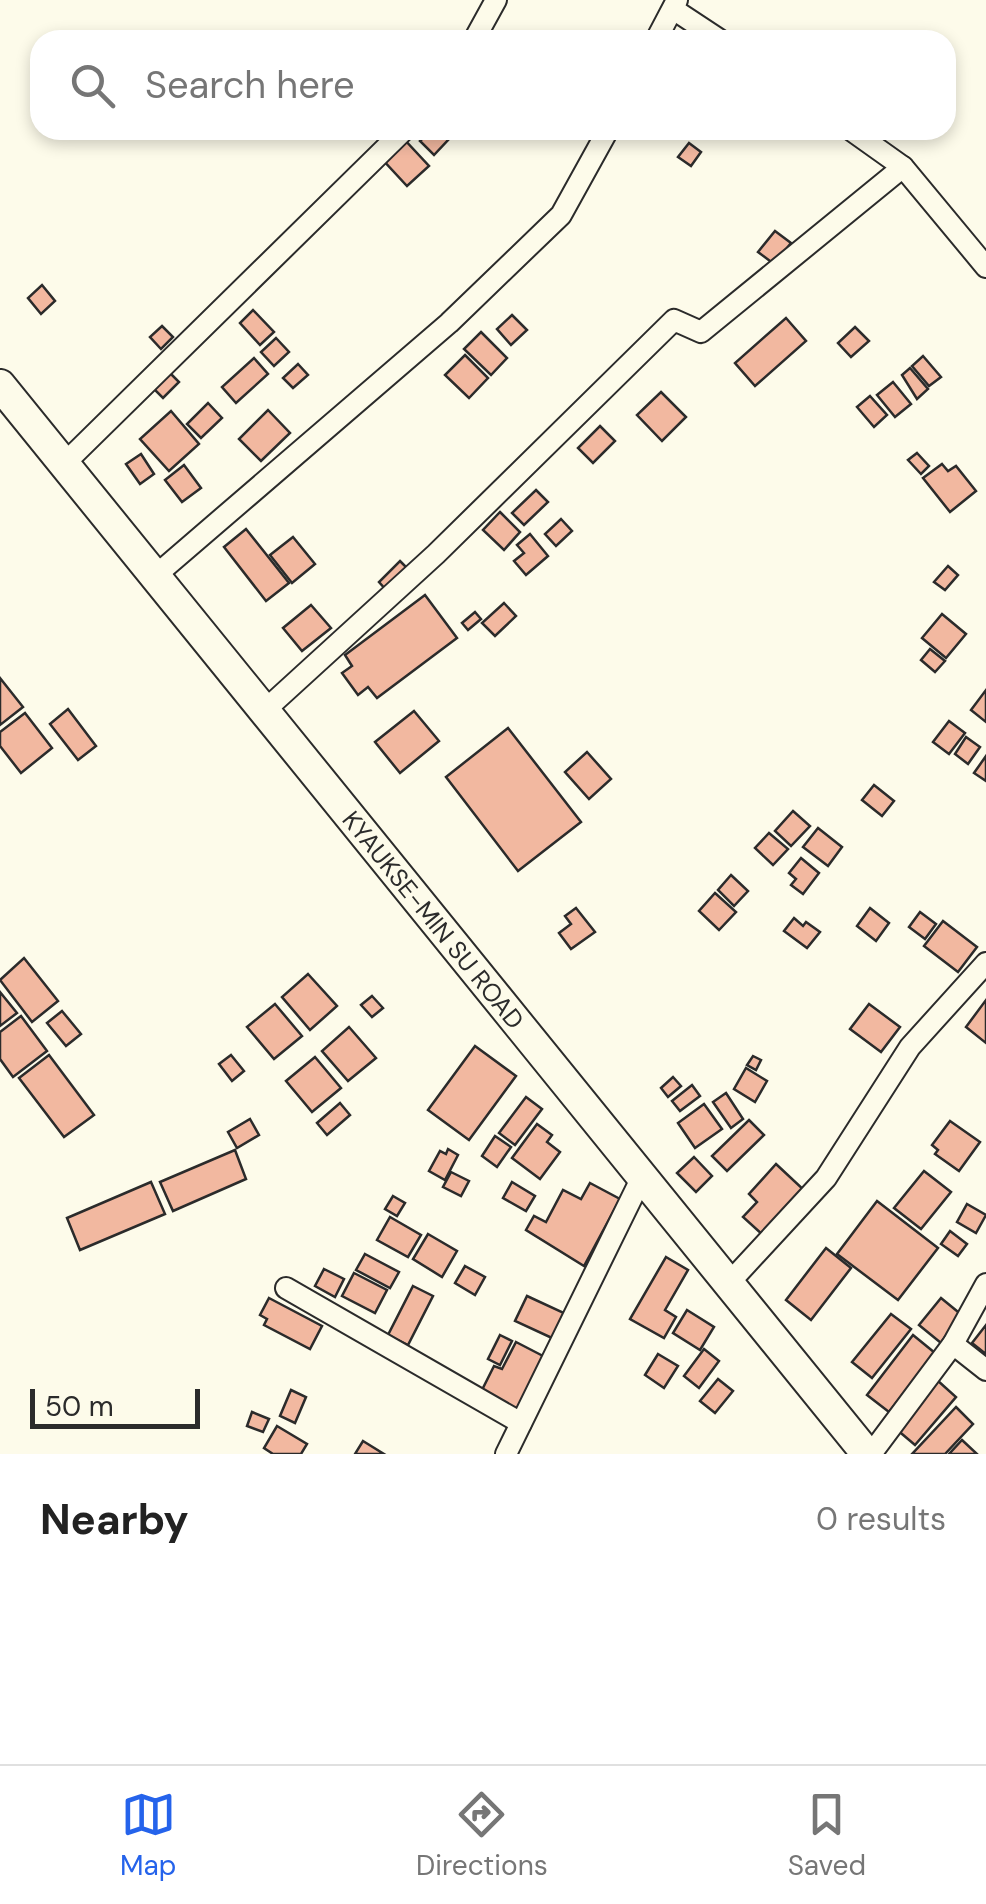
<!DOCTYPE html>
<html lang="en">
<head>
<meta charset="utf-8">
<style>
  :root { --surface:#fff; --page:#f6f6f6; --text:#222; --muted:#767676; --line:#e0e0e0; --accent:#2563eb }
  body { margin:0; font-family:"DM Sans",sans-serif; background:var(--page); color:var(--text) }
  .scale { position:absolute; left:30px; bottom:25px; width:170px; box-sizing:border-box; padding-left:10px; border:5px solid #2b2b2b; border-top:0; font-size:28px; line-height:35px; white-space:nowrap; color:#2b2b2b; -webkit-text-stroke:8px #fdfbea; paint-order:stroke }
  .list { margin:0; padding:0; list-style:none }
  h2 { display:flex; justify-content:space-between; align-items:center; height:130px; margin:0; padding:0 40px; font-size:42px }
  h2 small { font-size:32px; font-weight:400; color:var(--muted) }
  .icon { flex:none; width:55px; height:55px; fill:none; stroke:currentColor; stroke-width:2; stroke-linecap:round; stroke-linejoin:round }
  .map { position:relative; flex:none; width:986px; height:1454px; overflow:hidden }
  .search { position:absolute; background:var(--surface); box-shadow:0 5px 15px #0003; left:30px; right:30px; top:30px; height:110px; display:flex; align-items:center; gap:25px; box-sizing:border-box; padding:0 35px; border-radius:30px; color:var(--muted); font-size:38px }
  .sheet { height:310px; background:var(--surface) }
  nav { display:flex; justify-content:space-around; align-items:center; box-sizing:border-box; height:140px; border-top:2px solid var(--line); background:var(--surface); font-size:28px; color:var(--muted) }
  nav a { display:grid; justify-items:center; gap:5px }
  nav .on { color:var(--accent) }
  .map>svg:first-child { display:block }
  .building { fill:#f2b8a0; stroke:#2b2b2b; stroke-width:2.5 }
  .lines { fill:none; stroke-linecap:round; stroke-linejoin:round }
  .street-casing { stroke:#2b2b2b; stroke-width:24 }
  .secondary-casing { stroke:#2b2b2b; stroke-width:34 }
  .street { stroke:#fdfbea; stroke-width:20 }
  .secondary { stroke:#fdfbea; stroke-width:30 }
  .labels { text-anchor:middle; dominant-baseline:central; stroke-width:8; stroke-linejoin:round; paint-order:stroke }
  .street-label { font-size:25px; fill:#2b2b2b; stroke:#fdfbea }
</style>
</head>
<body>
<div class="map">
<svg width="986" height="1454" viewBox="0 0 986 1454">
  <rect width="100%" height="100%" fill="#fdfbea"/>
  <!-- building -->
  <g class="building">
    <polygon points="431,130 437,130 448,140 434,155 420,141"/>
    <polygon points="403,138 429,166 407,186 382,159"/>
    <polygon points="689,143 701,152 691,166 678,157"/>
    <polygon points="775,231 791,243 774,264 758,252"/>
    <polygon points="42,285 55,301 41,314 28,298"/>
    <polygon points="253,310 274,332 260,345 240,323"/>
    <polygon points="512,315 527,330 511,345 497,329"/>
    <polygon points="786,318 806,341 755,386 735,363"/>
    <polygon points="162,326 173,337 161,349 150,337"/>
    <polygon points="855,327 869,341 851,357 838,343"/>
    <polygon points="481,332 507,358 491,375 464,349"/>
    <polygon points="276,338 289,352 274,366 261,352"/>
    <polygon points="465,355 488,378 469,398 445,375"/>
    <polygon points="923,356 941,377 929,386 912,366"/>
    <polygon points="254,358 268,374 236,403 222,387"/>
    <polygon points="298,364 308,375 293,388 283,378"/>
    <polygon points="910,368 928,389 917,399 902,375"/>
    <polygon points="167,370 179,382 163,398 151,386"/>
    <polygon points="893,382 911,404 895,417 877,395"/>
    <polygon points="661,392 686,417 662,441 637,415"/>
    <polygon points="870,396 887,415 874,427 857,407"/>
    <polygon points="208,403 222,418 201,438 187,424"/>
    <polygon points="268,410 290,433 261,461 239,439"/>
    <polygon points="171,411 199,444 169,471 140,439"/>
    <polygon points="600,426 615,441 593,463 578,448"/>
    <polygon points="917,453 929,466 921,474 908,460"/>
    <polygon points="141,454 154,474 140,484 126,464"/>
    <polygon points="942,464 948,471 956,466 976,491 950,512 923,478"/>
    <polygon points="184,465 201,488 182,502 165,480"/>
    <polygon points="536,490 548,502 524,525 512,513"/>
    <polygon points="500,512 520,532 504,550 483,530"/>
    <polygon points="561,519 572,531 556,546 545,534"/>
    <polygon points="246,529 289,583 266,601 224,547"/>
    <polygon points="530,534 548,556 526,575 514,561 524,553 517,545"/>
    <polygon points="293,537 315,564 292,583 270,555"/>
    <polygon points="400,561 408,569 387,591 379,582"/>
    <polygon points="948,566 958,575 945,590 934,582"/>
    <polygon points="425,595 457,638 377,698 368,687 358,695 342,673 352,666 345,655"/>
    <polygon points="504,603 516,616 495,636 482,623"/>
    <polygon points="311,605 331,628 302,651 283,628"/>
    <polygon points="475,612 481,619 468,630 462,623"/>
    <polygon points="942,614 966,634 946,658 922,638"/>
    <polygon points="930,649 945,661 935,672 921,660"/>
    <polygon points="0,678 23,707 0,725"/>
    <polygon points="986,690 986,722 971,710"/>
    <polygon points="68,709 96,746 78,760 50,724"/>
    <polygon points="414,711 439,741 400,773 375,742"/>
    <polygon points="25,713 52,748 21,773 0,746 0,732"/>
    <polygon points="949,721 965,733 949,754 933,742"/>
    <polygon points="508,728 581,822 518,871 446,777"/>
    <polygon points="966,737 980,747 968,764 955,754"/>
    <polygon points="587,752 611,779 589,799 565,772"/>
    <polygon points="986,756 986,781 974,773"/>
    <polygon points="874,785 894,801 882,816 862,800"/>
    <polygon points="793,811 810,826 791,846 775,831"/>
    <polygon points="818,828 842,847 828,866 803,847"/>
    <polygon points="769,833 788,849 773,865 755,848"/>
    <polygon points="801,858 819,873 803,894 791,885 796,879 789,873"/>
    <polygon points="731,875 748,891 734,906 718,890"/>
    <polygon points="715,893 736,912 719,930 699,911"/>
    <polygon points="576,908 595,932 571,949 559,933 571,924 565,916"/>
    <polygon points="870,908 889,923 876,941 857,926"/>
    <polygon points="920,912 936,924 925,939 909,927"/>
    <polygon points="794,918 803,926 806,922 820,932 807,948 784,931"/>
    <polygon points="943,921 977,947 958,972 924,946"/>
    <polygon points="24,958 58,1001 32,1022 0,980"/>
    <polygon points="308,974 337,1006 310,1030 282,997"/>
    <polygon points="0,992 17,1013 0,1026"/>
    <polygon points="372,996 383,1008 372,1017 361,1005"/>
    <polygon points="986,1000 986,1043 966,1027"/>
    <polygon points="275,1004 302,1036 274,1059 247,1027"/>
    <polygon points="869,1004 900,1027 881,1052 850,1029"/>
    <polygon points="62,1011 81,1034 66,1046 47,1023"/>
    <polygon points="21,1016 47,1051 13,1077 0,1059 0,1032"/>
    <polygon points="349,1027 376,1058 348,1081 322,1051"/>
    <polygon points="475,1046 516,1076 469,1140 428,1110"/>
    <polygon points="49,1055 94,1115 64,1137 19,1078"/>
    <polygon points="231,1055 244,1071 232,1081 219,1064"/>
    <polygon points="753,1056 761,1060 756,1070 747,1065"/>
    <polygon points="315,1057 341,1088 312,1112 286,1081"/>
    <polygon points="746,1068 767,1081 755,1102 734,1089"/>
    <polygon points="673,1077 681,1086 668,1097 661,1088"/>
    <polygon points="692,1085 700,1096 680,1111 672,1101"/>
    <polygon points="726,1093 743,1119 731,1128 713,1102"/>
    <polygon points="526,1097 542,1109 515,1145 499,1133"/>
    <polygon points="340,1103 350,1115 327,1135 317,1123"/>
    <polygon points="704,1104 722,1129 695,1148 678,1123"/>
    <polygon points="250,1119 259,1135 237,1148 228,1132"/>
    <polygon points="749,1120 764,1135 727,1171 712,1156"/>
    <polygon points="950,1121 980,1142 959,1171 935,1154 938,1150 932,1145"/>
    <polygon points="537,1124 552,1135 547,1142 560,1152 540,1179 512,1158"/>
    <polygon points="495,1136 511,1147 497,1167 482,1156"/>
    <polygon points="448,1149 458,1155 445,1180 429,1171 440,1151 446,1154"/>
    <polygon points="235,1150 246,1179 173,1211 160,1182"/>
    <polygon points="694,1157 712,1176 696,1192 677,1173"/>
    <polygon points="776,1164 805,1191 764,1236 743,1217 757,1202 749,1194"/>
    <polygon points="924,1171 951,1192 921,1229 894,1208"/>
    <polygon points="451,1172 469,1181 461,1196 443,1187"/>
    <polygon points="151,1182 165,1214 80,1250 67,1218"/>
    <polygon points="512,1182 535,1196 526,1211 503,1198"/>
    <polygon points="590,1183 620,1199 584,1266 526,1230 534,1216 546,1222 563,1190 581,1199"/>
    <polygon points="393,1196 405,1203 397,1216 385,1209"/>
    <polygon points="877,1201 938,1248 898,1300 837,1254"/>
    <polygon points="967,1204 986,1215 976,1233 957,1222"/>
    <polygon points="390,1217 421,1235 408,1257 377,1240"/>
    <polygon points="950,1231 967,1244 958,1256 941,1244"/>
    <polygon points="428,1234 457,1251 442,1277 413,1259"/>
    <polygon points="826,1248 851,1268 811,1320 786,1300"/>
    <polygon points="365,1254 399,1272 390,1288 356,1270"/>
    <polygon points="666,1257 688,1270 665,1310 676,1317 664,1338 630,1319"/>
    <polygon points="465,1266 485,1277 475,1295 455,1283"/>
    <polygon points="324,1269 344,1279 335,1297 315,1286"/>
    <polygon points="354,1273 387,1290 375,1313 342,1296"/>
    <polygon points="413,1286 433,1296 408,1345 388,1335"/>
    <polygon points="527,1296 564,1313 552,1338 515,1321"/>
    <polygon points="269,1298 322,1326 310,1349 264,1325 267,1319 260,1315"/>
    <polygon points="941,1298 963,1316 941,1343 919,1325"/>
    <polygon points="687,1310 714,1327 700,1350 673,1333"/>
    <polygon points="891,1314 911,1329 872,1378 852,1362"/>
    <polygon points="986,1325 986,1354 972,1343"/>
    <polygon points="500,1335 512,1341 500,1365 488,1359"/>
    <polygon points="913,1335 935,1353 889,1412 867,1395"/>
    <polygon points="516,1342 543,1356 517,1410 481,1392 494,1366 502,1369"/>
    <polygon points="704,1349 719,1361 699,1388 684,1376"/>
    <polygon points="658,1354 678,1366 664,1388 645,1375"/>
    <polygon points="718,1379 733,1391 715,1413 700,1401"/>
    <polygon points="937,1380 956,1397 915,1445 895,1428"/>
    <polygon points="291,1390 306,1397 295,1423 280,1416"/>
    <polygon points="956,1407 973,1424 945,1454 912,1454"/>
    <polygon points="252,1412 269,1419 263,1432 247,1426"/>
    <polygon points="277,1426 307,1444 301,1454 273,1454 264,1448"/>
    <polygon points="962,1440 977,1454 949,1454"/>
    <polygon points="363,1441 384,1454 355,1454"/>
  </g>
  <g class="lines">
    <defs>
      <g id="street">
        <polyline points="673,9 720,40"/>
        <polyline points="474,40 496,0"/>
        <polyline points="656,40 677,0"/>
        <polyline points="851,130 903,167 986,267"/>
        <polyline points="64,464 404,130"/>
        <polyline points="155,576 449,323 561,215 608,130"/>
        <polyline points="264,711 436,554 674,320 701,332 903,167"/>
        <polyline points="729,1283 826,1178 910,1047 986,963"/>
        <polyline points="286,1288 521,1423"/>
        <polyline points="953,1344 986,1370"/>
        <polyline points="506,1454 642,1177"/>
        <polyline points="871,1454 953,1344 986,1284"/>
      </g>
      <polyline id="secondary" points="0,385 867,1454"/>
    </defs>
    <!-- street casing -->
    <use href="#street" class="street-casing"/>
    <!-- secondary casing -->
    <use href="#secondary" class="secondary-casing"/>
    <!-- street -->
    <use href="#street" class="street"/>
    <!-- secondary -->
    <use href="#secondary" class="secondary"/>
  </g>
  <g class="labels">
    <!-- street labels -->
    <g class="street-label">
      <text transform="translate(433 920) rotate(51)">KYAUKSE-MIN SU ROAD</text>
    </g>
  </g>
</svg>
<div class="scale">50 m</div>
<div class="search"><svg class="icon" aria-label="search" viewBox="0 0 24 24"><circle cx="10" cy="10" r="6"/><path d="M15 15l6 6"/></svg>Search here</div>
</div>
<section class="sheet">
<h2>Nearby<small>0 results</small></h2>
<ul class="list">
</ul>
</section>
<nav>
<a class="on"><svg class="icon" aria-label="map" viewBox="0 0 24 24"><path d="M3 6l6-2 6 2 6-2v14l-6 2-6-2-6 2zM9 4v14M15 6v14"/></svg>Map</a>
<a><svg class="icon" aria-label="directions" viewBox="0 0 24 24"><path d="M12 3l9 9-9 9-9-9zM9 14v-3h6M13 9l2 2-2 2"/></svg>Directions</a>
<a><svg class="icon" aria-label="saved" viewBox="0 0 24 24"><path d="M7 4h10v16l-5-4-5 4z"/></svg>Saved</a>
</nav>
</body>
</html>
